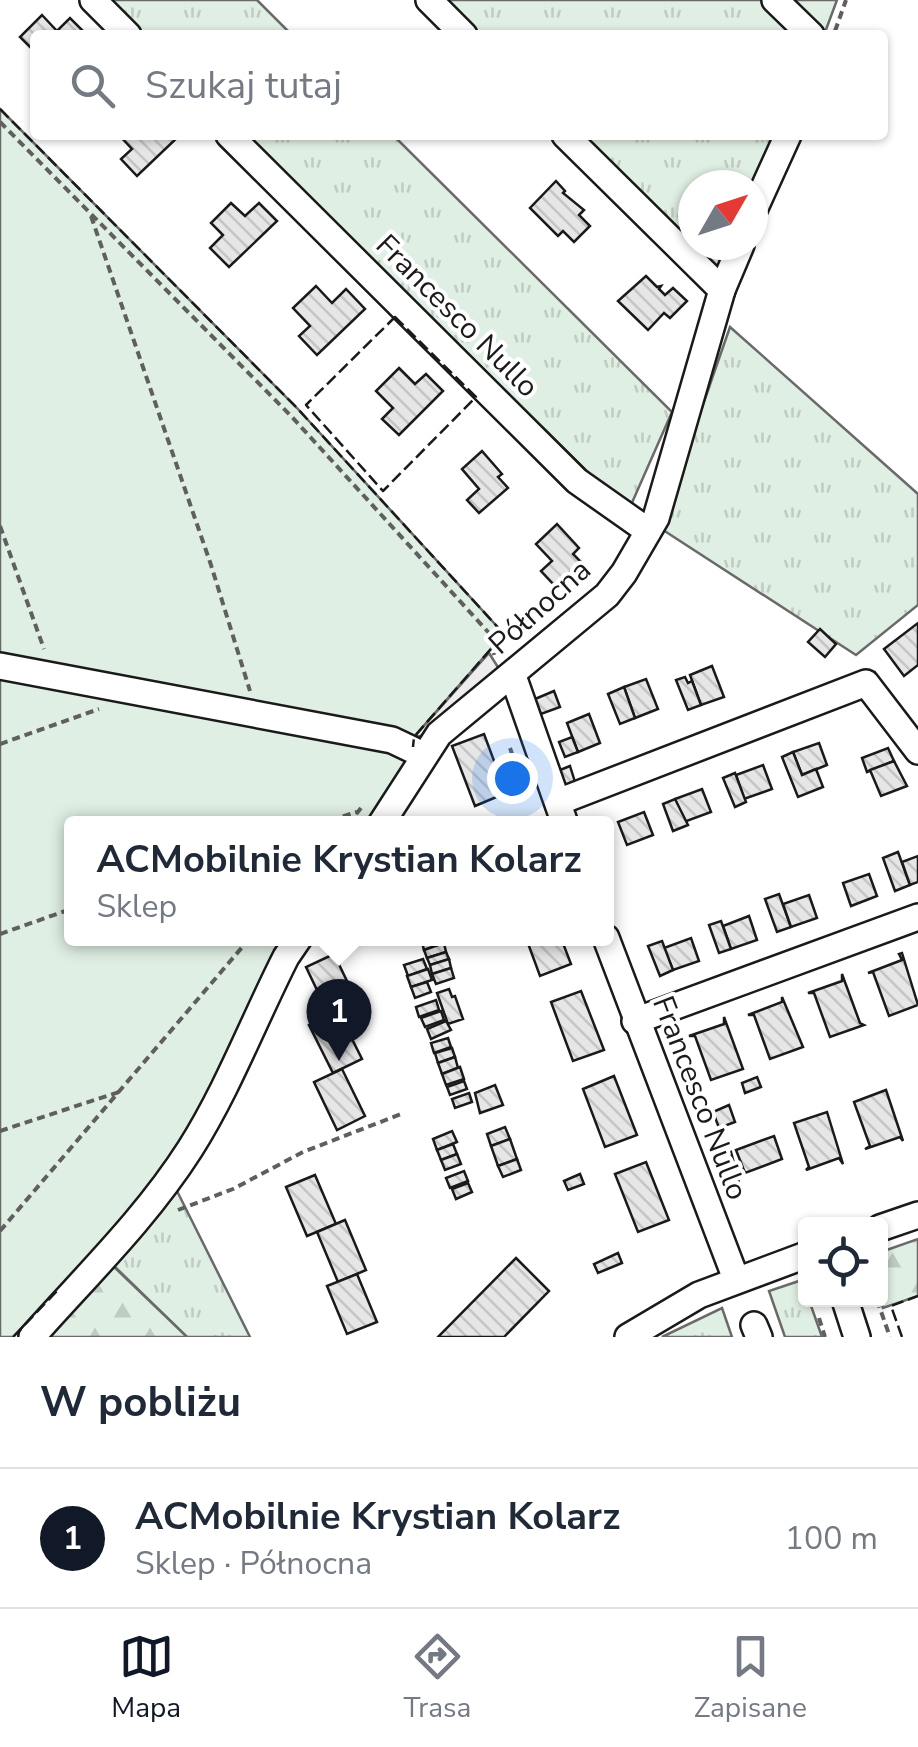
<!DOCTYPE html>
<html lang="pl">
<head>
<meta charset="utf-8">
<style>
  :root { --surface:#fff; --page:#f2f2f3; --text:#1f2937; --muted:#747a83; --line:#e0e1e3; --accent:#111827 }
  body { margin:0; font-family:"Nunito Sans",sans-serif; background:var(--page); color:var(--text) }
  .controls { position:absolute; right:30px; bottom:30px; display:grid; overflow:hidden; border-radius:10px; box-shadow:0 2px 8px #0004 }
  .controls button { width:90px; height:90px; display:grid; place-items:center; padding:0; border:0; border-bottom:2px solid var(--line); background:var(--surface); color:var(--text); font:50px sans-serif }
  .compass { position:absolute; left:678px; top:170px; width:90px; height:90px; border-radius:50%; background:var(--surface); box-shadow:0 2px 8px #0004; rotate:51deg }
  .you { position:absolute; left:512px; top:778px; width:35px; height:35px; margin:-25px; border:8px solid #fff; border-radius:50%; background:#1a73e8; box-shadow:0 0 0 15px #1a73e833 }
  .badge { display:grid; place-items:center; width:65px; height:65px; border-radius:50%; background:var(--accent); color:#fff; font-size:32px; font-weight:700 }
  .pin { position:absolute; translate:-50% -82px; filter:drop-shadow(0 2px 5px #0008) }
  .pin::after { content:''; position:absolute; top:52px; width:35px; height:30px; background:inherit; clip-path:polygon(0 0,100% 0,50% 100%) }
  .popup { position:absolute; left:64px; top:816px; width:550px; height:130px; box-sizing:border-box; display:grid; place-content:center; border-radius:10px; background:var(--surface); filter:drop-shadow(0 2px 8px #0005); font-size:32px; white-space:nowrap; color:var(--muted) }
  .popup b { font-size:38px; color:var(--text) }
  .popup::after { content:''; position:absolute; left:50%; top:100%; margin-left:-20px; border:20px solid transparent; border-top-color:var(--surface) }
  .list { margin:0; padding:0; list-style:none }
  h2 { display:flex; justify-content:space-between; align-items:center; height:130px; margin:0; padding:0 40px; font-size:42px }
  h2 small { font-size:32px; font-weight:400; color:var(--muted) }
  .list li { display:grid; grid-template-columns:65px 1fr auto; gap:30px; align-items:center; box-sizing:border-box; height:140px; padding:0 40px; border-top:2px solid var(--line) }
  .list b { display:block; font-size:38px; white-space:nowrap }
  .list p { margin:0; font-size:32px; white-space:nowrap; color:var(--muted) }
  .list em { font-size:32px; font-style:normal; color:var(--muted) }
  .icon { flex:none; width:55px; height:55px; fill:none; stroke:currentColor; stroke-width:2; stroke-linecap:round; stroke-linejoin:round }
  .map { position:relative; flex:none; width:918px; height:1337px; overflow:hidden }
  .search { position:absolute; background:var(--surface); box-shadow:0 2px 8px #0004; left:30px; right:30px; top:30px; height:110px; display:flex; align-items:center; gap:25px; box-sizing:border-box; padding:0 35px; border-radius:10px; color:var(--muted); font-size:38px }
  .sheet { height:270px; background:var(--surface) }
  nav { display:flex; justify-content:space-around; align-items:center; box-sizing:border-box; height:140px; border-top:2px solid var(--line); background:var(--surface); font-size:28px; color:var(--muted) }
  nav a { display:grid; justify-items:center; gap:5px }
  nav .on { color:var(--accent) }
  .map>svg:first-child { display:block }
  .grass { fill:url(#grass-tufts); stroke:#6a6a6a; stroke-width:2.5 }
  .forest { fill:url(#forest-firs); stroke:#6a6a6a; stroke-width:2.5 }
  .green { fill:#e0efe3; stroke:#6a6a6a; stroke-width:2.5 }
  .parking { fill:#ededed; stroke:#6a6a6a; stroke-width:2.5 }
  .building { fill:url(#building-back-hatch); stroke:#1a1a1a; stroke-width:2.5 }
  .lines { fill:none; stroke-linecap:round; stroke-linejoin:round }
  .minor-casing { stroke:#1a1a1a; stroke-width:30 }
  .path { stroke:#5f5f5f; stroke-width:4; stroke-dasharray:8 5; stroke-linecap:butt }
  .minor { stroke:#fff; stroke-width:25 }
  .fence { stroke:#1a1a1a; stroke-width:2.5; stroke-dasharray:12 5; stroke-linecap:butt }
  .labels { text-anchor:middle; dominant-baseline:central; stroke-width:8; stroke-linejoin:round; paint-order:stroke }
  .street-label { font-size:30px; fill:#1a1a1a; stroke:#fff }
</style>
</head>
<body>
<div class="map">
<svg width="918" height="1337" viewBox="0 0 918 1337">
  <defs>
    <pattern id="grass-tufts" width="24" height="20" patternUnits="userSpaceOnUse" patternTransform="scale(2.5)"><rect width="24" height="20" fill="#e0efe3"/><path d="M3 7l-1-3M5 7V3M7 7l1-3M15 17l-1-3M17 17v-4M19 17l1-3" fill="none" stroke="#c0ccc2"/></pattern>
    <pattern id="forest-firs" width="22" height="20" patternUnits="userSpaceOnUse" patternTransform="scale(2.5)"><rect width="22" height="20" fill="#e0efe3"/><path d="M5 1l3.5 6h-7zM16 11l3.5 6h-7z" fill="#c0ccc2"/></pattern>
    <pattern id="building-back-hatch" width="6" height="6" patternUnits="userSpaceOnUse" patternTransform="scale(2.5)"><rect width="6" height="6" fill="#e6e6e6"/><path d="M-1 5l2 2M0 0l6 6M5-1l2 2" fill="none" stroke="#c5c5c5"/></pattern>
  </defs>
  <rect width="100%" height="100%" fill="#fff"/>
  <!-- grass -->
  <g class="grass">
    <polygon points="109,0 257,0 292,35 144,35"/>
    <polygon points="440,0 837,0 824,35 476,35"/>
    <polygon points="246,135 393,135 672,412 631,505 608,492"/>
    <polygon points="577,135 781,135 753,185 693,185 693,245 732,245 720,276"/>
    <polygon points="730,327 918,494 918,605 856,655 660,528"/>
    <polygon points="176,1189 250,1337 187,1337 112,1264"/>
    <polygon points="802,1280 806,1300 809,1300 822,1337 785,1337 769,1291"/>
    <polygon points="722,1308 732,1337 662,1337"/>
  </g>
  <!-- forest -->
  <g class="forest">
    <polygon points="918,1239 918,1296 883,1308 880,1300 881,1252"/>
    <polygon points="111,1264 187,1337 46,1337"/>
  </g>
  <!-- green -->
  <path class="green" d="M0,109L297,408L504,634L414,737L413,750L372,823L71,824V938L288,939C257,999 230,1064 195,1122C146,1203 77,1270 13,1337H0Z"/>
  <!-- parking -->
  <polygon class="parking" points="489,653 501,672 426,735 414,737"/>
  <!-- building -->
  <g class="building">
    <polygon points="42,15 57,31 70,18 87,35 35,35 35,52 20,37"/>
    <polygon points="119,135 180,135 137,176 121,159 132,149"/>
    <polygon points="556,181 565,191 563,193 584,210 579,215 590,226 574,242 563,231 558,236 530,208"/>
    <polygon points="231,203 245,216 259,203 277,221 229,267 210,248 223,235 211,223"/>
    <polygon points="646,276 657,287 661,286 659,289 665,295 673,288 687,301 670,318 664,313 648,330 618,301"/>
    <polygon points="316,286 332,303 346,289 365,309 317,355 299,336 310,326 293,308"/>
    <polygon points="399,368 415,384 426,374 443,391 399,435 382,419 393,408 376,391"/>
    <polygon points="482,451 502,474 498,477 508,488 479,513 467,500 479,489 462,469"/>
    <polygon points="557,524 579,548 573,554 581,562 555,586 541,571 552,561 536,544"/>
    <polygon points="918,623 918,665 904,676 884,649"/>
    <polygon points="820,629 836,644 825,657 808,642"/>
    <polygon points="712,666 724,697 701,705 690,675"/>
    <polygon points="685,677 688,683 692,681 701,705 688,710 676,680"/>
    <polygon points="646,679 658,709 635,718 624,687"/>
    <polygon points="624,687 635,718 620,724 608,694"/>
    <polygon points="554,691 560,707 541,714 535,699"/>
    <polygon points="589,714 600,743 578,752 567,723"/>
    <polygon points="484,734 506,793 475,806 452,746"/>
    <polygon points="572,737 578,752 565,757 559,742"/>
    <polygon points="819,743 827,765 802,775 793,752"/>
    <polygon points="888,748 894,761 867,772 862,758"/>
    <polygon points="793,752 802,775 816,769 823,787 798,797 782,757"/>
    <polygon points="894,761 907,786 881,796 870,770"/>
    <polygon points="763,765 772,789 744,799 736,775"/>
    <polygon points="570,766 575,782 565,786 560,770"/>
    <polygon points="735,773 746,802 735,807 723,778"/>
    <polygon points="702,789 711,812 684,822 675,799"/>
    <polygon points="675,799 688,825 673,831 663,804"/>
    <polygon points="644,812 653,835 627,845 618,822"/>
    <polygon points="898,852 910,885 895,891 883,858"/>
    <polygon points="918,856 918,882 910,885 902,862"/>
    <polygon points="869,874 877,896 851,906 843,883"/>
    <polygon points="779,894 791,927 777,932 765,899"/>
    <polygon points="809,895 817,918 791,927 783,904"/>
    <polygon points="749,916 757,940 731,949 723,926"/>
    <polygon points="721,921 731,949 719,953 709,925"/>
    <polygon points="421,938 442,938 444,943 424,950"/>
    <polygon points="526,938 561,938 571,964 540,976"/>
    <polygon points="691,938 699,961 673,970 664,948"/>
    <polygon points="662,941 673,970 660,976 648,946"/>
    <polygon points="444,943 446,952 427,958 424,950"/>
    <polygon points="446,952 449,959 430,965 427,958"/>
    <polygon points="902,953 918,1005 889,1016 873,972 868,973 902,960 899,954"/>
    <polygon points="334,954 357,1002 329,1015 306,967"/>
    <polygon points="423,959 427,969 408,976 404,965"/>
    <polygon points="449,959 451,968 432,974 430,965"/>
    <polygon points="451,968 454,978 436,984 432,974"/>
    <polygon points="428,969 432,980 411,987 407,976"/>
    <polygon points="842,974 860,1023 864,1025 830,1037 814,993 808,993 842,981"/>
    <polygon points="427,982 431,992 415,998 411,987"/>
    <polygon points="449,989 452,997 455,996 463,1019 448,1024 437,993"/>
    <polygon points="581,991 604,1050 573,1061 551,1002"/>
    <polygon points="782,997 803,1047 770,1059 754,1015 748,1015 782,1002"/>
    <polygon points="436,1000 439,1010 419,1017 416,1007"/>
    <polygon points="338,1011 362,1059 333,1073 309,1025"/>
    <polygon points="441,1011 444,1020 425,1027 421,1018"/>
    <polygon points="724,1017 743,1069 711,1080 695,1036 689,1036 724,1024"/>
    <polygon points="446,1021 451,1030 431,1039 427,1029"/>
    <polygon points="448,1038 451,1047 434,1053 431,1043"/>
    <polygon points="452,1048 455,1057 438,1063 435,1053"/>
    <polygon points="455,1057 458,1068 442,1074 438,1063"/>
    <polygon points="460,1067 464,1079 446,1085 442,1074"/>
    <polygon points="342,1069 365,1116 337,1130 314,1082"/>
    <polygon points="614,1076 637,1135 605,1147 583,1089"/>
    <polygon points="757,1077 761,1087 745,1093 742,1083"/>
    <polygon points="464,1081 467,1089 450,1095 447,1087"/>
    <polygon points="495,1085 503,1105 480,1113 475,1093"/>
    <polygon points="886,1090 903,1141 900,1137 865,1149 870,1146 854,1102"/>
    <polygon points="469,1093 472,1102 455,1108 452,1099"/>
    <polygon points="729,1105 735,1122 719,1128 713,1112"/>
    <polygon points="827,1112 843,1164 839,1158 806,1170 809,1167 794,1123"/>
    <polygon points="505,1127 510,1139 491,1146 487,1134"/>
    <polygon points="452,1131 457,1142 437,1150 433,1139"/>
    <polygon points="774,1136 782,1159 745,1173 736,1150"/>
    <polygon points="510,1139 517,1159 498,1166 491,1146"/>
    <polygon points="453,1144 457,1154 441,1160 437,1150"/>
    <polygon points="731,1152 742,1194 732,1198 716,1158"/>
    <polygon points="457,1154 461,1164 445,1170 441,1160"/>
    <polygon points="517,1159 521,1170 503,1177 498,1166"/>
    <polygon points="646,1162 669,1220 638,1232 615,1174"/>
    <polygon points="464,1171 468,1181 450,1188 446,1178"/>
    <polygon points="580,1174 584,1184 568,1190 564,1181"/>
    <polygon points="315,1175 336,1224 307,1236 286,1187"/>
    <polygon points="468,1183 472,1192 456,1199 452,1189"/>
    <polygon points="345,1220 366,1270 338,1282 317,1232"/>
    <polygon points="618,1253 622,1263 598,1273 594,1264"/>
    <polygon points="516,1258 549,1291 504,1337 438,1337"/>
    <polygon points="357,1274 377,1322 347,1334 327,1286"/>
  </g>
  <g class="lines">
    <defs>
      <g id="minor">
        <polyline points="93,0 128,35"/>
        <polyline points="429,0 464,35"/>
        <polyline points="775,0 811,35"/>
        <polyline points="229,135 577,481 648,531"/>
        <polyline points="565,135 722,290"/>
        <polyline points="753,212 788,135"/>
        <polyline points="0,666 392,740 413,750"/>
        <polyline points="513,676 565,824"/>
        <polyline points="558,802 866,683 918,751"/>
        <polyline points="381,824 439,734 607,595 624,573 656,518 722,290 741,245"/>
        <polyline points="606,938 736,1279"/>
        <polyline points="635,1021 918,917"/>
        <polyline points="880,1228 918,1215"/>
        <polyline points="845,1300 857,1337"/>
        <polyline points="754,1325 759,1337"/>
        <path d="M32,1337C86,1276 146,1218 190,1149C228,1089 254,1020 286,957L299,938"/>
        <polyline points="628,1337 699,1295 806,1255"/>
      </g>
    </defs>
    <!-- minor casing -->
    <use href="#minor" class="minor-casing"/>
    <!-- path -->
    <g class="path">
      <polyline points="835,31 846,0"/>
      <polyline points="0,122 292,417 489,633 494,655"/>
      <polyline points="91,216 211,565 250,691"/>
      <polyline points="0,526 44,649"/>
      <polyline points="0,744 99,709"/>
      <polyline points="510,748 517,768"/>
      <polyline points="318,824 357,812"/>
      <polyline points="348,824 361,808"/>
      <polyline points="0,934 71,909"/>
      <polyline points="0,1131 119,1092"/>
      <polyline points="178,1210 233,1189 303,1152 401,1114"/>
      <polyline points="0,1231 250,938"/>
      <polyline points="877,1300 890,1337"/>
      <polyline points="819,1318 825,1337"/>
    </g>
    <!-- minor -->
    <use href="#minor" class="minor"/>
    <!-- fence -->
    <g class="fence">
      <polyline points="0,109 297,408 504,634 414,737 413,747"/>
      <polygon points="395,317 476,397 383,491 306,405"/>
      <polyline points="13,1337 57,1291"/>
      <polyline points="902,1337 891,1306 918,1296"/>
    </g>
  </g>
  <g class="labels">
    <!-- street labels -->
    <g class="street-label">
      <text transform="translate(457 316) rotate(45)">Francesco Nullo</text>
      <text transform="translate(540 607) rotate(-42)">Północna</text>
      <text transform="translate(700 1098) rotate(69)">Francesco Nullo</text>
    </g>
  </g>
</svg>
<div class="controls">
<button><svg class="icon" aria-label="locate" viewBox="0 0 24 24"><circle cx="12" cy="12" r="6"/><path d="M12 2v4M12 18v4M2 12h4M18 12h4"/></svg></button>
</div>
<svg class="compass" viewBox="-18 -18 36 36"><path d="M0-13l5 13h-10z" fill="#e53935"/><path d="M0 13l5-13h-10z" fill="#747a83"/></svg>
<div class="you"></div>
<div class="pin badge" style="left:339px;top:1061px">1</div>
<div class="popup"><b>ACMobilnie Krystian Kolarz</b>Sklep</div>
<div class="search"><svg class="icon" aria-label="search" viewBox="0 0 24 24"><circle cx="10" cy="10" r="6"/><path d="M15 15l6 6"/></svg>Szukaj tutaj</div>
</div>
<section class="sheet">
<h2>W pobliżu<small></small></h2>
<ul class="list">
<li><span class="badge">1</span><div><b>ACMobilnie Krystian Kolarz</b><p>Sklep · Północna</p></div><em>100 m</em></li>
</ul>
</section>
<nav>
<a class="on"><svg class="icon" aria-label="map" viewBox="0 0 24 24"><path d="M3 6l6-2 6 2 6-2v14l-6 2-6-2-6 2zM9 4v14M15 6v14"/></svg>Mapa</a>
<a><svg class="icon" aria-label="directions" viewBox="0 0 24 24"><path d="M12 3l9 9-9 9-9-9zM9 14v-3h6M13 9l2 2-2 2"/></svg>Trasa</a>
<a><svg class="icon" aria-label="saved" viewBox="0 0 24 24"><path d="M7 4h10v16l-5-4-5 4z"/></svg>Zapisane</a>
</nav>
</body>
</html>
